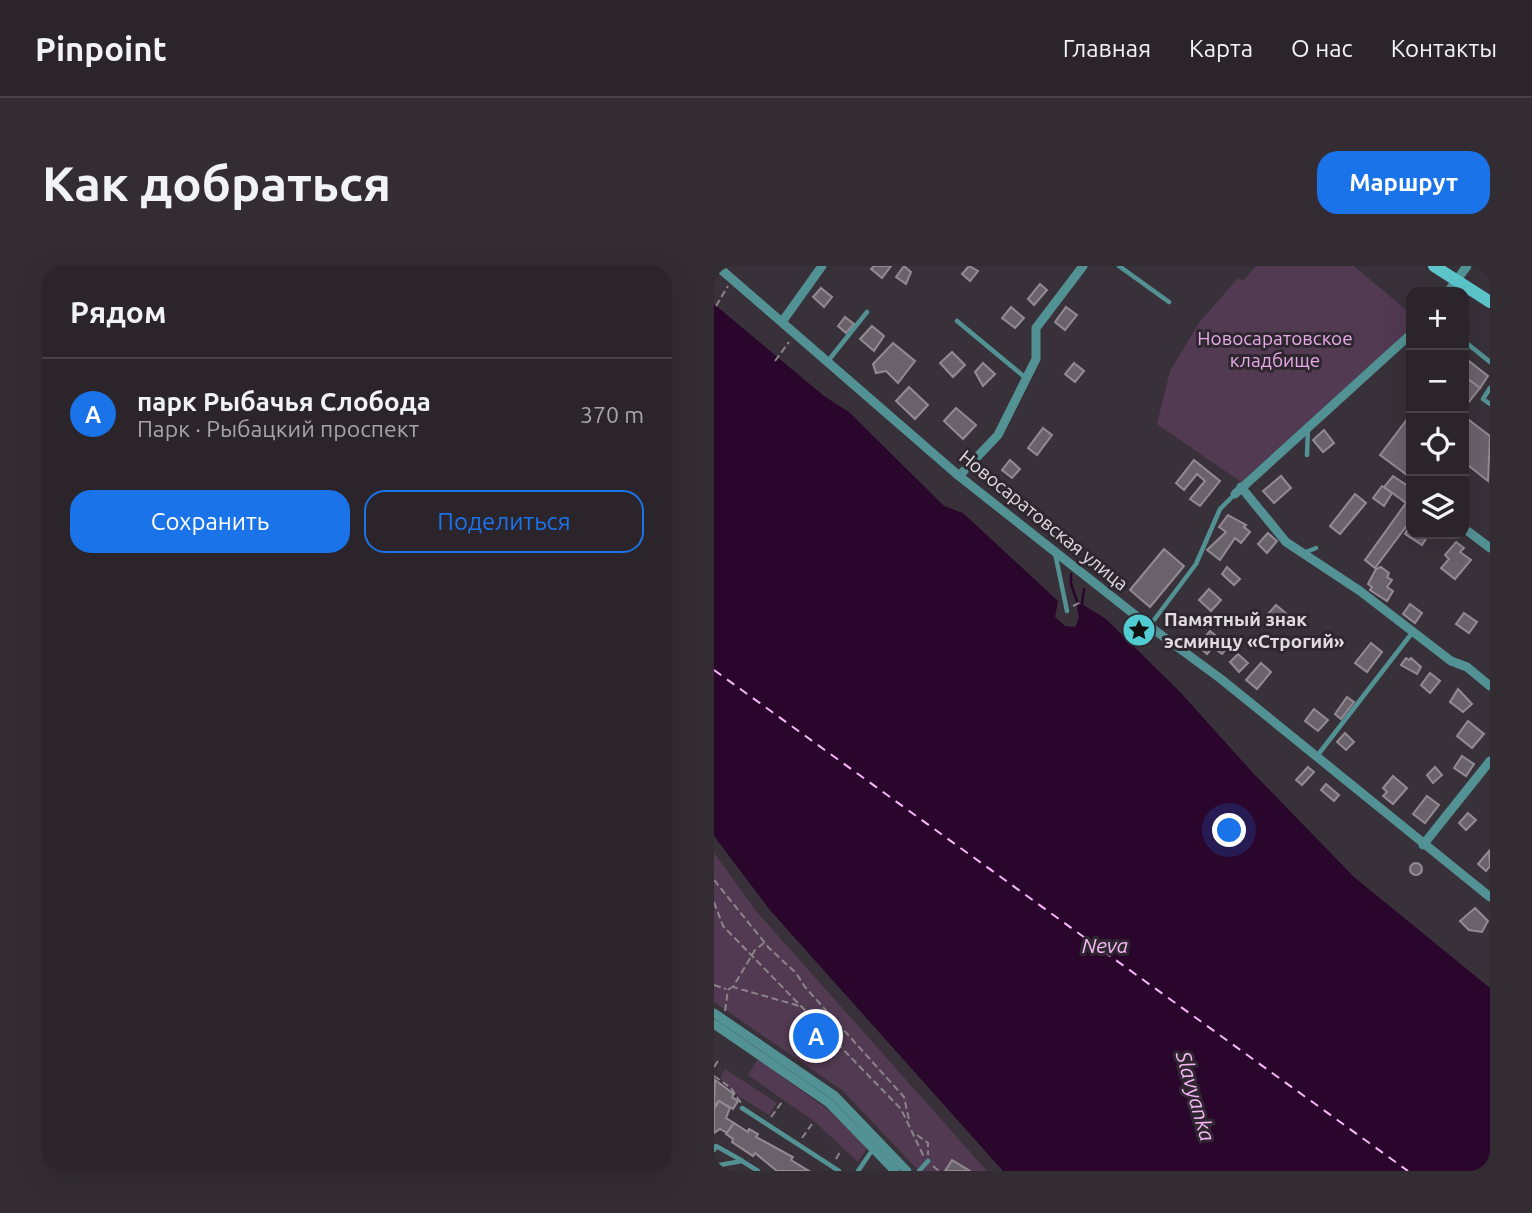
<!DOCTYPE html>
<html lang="ru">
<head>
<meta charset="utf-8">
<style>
  :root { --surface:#2b252b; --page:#332d33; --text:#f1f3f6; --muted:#a6a5a9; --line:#474247; --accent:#1a73e8 }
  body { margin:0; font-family:Ubuntu,sans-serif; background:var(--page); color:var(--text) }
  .controls { position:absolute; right:21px; top:21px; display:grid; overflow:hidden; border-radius:14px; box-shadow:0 7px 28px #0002 }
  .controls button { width:63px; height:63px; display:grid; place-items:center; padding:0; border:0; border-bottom:2px solid var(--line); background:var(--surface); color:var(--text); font:35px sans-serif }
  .you { position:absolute; left:516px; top:565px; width:24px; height:24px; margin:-18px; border:5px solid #fff; border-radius:50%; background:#1a73e8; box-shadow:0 0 0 10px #1a73e833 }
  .badge { display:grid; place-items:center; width:46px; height:46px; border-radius:50%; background:var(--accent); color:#fff; font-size:23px; font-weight:700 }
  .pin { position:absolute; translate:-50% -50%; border:4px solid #fff; box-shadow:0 2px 7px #0006 }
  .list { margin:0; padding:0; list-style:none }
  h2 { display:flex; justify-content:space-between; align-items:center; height:91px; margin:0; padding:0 28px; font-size:30px }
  h2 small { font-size:23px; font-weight:400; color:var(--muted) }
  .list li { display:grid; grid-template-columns:46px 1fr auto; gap:21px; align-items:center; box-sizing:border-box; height:112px; padding:0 28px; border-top:2px solid var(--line) }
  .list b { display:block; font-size:26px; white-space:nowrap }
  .list p { margin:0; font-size:23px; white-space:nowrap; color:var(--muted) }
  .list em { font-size:23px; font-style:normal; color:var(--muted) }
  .actions { display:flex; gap:14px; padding:21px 28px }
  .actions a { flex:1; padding:16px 0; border:2px solid var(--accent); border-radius:21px; text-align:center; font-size:24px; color:var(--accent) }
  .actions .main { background:var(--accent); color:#fff }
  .icon { flex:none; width:38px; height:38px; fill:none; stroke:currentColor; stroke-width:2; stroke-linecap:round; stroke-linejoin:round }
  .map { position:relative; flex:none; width:776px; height:905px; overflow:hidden; border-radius:21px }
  header { display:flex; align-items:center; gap:42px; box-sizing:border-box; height:98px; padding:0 35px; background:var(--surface); border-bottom:2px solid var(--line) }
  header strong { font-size:33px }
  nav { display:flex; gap:38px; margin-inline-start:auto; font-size:24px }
  .intro { display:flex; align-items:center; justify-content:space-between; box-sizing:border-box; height:168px; padding:0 42px }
  h1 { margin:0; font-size:49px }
  .button { padding:18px 32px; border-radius:21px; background:var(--accent); color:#fff; font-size:24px; font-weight:700 }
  main { display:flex; gap:42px; padding:0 42px }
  aside { flex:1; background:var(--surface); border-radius:21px; box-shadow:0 7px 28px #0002 }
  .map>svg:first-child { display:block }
  .green { fill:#523a52 }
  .water { fill:#2a062d }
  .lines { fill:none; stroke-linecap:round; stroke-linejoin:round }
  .stream { stroke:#2a062d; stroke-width:2.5 }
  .ferry { stroke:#f7b7f9; stroke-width:2; stroke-dasharray:9 7; stroke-linecap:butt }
  .building { fill:#6a626b; stroke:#938a93; stroke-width:2 }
  .path { stroke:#8b848b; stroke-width:2; stroke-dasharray:7 3.5; stroke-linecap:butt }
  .service { stroke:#539294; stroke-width:4.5 }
  .minor { stroke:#539294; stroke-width:9 }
  .secondary { stroke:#5cc6cb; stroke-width:12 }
  .labels { text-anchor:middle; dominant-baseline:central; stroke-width:6; stroke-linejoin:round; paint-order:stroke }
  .park-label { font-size:19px; fill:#e8a9eb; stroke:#2f272f }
  .street-label { font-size:19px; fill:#e0dbe0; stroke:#2f272f }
  .poi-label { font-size:19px; font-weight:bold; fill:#e0dbe0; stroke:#2f272f; text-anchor:start }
  .water-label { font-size:21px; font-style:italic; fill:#f7b7f9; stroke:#2f272f }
</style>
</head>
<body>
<header>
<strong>Pinpoint</strong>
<nav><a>Главная</a><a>Карта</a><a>О нас</a><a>Контакты</a></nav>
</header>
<div class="intro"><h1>Как добраться</h1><a class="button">Маршрут</a></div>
<main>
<aside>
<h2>Рядом<small></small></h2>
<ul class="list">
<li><span class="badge">A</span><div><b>парк Рыбачья Слобода</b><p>Парк · Рыбацкий проспект</p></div><em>370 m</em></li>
</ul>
<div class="actions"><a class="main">Сохранить</a><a>Поделиться</a></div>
</aside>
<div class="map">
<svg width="776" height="905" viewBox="0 0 776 905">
  <rect width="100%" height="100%" fill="#393139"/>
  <!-- green -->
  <g class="green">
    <polygon points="542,0 640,0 697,48 697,62 527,216 443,158 456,105 485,57 524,12 529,15"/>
    <polygon points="0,587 42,645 273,905 205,905 128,824 0,736"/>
    <polygon points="44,793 128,854 153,882 144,896 101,856 34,809"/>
    <polygon points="11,803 63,837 55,849 26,831 6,812"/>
  </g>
  <!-- water -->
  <polygon class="water" points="0,38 110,130 135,146 230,240 249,247 344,335 341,351 351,360 361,361 365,352 363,342 368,338 392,353 466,426 539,507 640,611 776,722 776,905 289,905 55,643 0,570"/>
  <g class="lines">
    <!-- stream -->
    <g class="stream">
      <polyline points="357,308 357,318 365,341"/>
      <polyline points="368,338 370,323"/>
    </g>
    <!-- ferry -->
    <polyline class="ferry" points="0,404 694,905"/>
  </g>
  <!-- building -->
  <g class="building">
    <polygon points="160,0 177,0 168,12 157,3"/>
    <polygon points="190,0 197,6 192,18 182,11"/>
    <polygon points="255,0 264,5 256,15 248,8"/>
    <polygon points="326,18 333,24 320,39 314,33"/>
    <polygon points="107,22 118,31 110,41 99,31"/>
    <polygon points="297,41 310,52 301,62 288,52"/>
    <polygon points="352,41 363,49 351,64 341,56"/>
    <polygon points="131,51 140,58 132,67 124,60"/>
    <polygon points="158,60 170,70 160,85 146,73"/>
    <polygon points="179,77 201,95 184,117 172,105 162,107 159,98"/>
    <polygon points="238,86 251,99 239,111 226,97"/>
    <polygon points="750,91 774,110 766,122 750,110"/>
    <polygon points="269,97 281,108 269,120 261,106"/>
    <polygon points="360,97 370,105 361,116 351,108"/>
    <polygon points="750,110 766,122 750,142"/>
    <polygon points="195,121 214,139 201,153 182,135"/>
    <polygon points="242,142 262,159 249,173 230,155"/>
    <polygon points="694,152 697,154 697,212 666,189"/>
    <polygon points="755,154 776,170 774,215 750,196 750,160"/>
    <polygon points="329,162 338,169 323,189 314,182"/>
    <polygon points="610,164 620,177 609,186 599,174"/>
    <polygon points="296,194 306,203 298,212 288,204"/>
    <polygon points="480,194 506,215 486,240 476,233 491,215 483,208 470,224 462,217"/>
    <polygon points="567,210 577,222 560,237 549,225"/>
    <polygon points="679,210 697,222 697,254 661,302 651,294 692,237 670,221"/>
    <polygon points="668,220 678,227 670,240 659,232"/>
    <polygon points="641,228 652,237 626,268 616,260"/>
    <polygon points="514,249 532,259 530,261 536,266 527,277 521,272 506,294 493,284 512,266 505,261"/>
    <polygon points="697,257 697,268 715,268 708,279 691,268"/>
    <polygon points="554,267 563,275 553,287 544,278"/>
    <polygon points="742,276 750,282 746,286 757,294 741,313 727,302 735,293 731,289"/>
    <polygon points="450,283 470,300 436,341 416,324"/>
    <polygon points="513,301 526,313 520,319 508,308"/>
    <polygon points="667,301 675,307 673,311 678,314 673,321 679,325 673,335 656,324 658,321 654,318 662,303"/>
    <polygon points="495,323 507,334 497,345 485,334"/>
    <polygon points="696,338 708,347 701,357 689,348"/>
    <polygon points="562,339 574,349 565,358 554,348"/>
    <polygon points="750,347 763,356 755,367 742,358"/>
    <polygon points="496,365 515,380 508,388 499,381 493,388 484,380"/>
    <polygon points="657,377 668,386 653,406 641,397"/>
    <polygon points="524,388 534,397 525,406 516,396"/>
    <polygon points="692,392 695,394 697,392 707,401 703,408 687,399"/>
    <polygon points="547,397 557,406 543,423 532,414"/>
    <polygon points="716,407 726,415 716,427 707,419"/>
    <polygon points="744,423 758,438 749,446 736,436"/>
    <polygon points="633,431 640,436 627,453 621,448"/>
    <polygon points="600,443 614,454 604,465 591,455"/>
    <polygon points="754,455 770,468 758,482 743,470"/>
    <polygon points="631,467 640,476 632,484 623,476"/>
    <polygon points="748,490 760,498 752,510 740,502"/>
    <polygon points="594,501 600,506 588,519 582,514"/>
    <polygon points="721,501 728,509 719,517 713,509"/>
    <polygon points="679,510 693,522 679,538 669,530 673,526 669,522"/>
    <polygon points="612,518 625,529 620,535 607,524"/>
    <polygon points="713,530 725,539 711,557 699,548"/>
    <polygon points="754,547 762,554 752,564 745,557"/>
    <polygon points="775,585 776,600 772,605 764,598"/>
    <circle cx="702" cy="603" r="6"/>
    <polygon points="761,642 774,655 768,666 755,664 746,655"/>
    <polygon points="1,814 20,828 18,831 24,835 19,843 5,835 0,840"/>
    <polygon points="5,835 16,842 12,852 20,857 13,867 6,863 0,867 0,843"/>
    <polygon points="20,857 34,866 35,863 44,868 42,871 79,891 77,894 95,905 63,905 41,887 39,890 18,876 19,873 12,868"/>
    <polygon points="238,894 256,905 231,905"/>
  </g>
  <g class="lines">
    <!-- path -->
    <g class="path">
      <polyline points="2,40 14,20"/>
      <polyline points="61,95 75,76"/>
      <polyline points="359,340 367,336"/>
      <polyline points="0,614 55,682 82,707 91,721 190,831 195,854"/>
      <polyline points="0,636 9,660 187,843 210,891"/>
      <polyline points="50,677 41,684 19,721 89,741"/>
      <polyline points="0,719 12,723"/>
      <polyline points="11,745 14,724 18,721"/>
      <polyline points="0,801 4,795"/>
      <polyline points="0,810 17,822 27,837"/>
      <polyline points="57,851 68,836"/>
      <polyline points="203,869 214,877 214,889"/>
      <polyline points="88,872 98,858"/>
      <polyline points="122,893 127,884"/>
      <polyline points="219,900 225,905"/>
    </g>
    <!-- service -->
    <g class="service">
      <polyline points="405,0 455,36"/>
      <polyline points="243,55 313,113"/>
      <polyline points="750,75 776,96"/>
      <polyline points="114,95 153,46"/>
      <polyline points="776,122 769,133 776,138"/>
      <polyline points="593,189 594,162"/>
      <polyline points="592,286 602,282"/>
      <polyline points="341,287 353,345"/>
      <polyline points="440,354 482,298 506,243 520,229"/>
      <polyline points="603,490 698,367"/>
      <polyline points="28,842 125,905"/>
      <polyline points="0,884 2,880 27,894"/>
      <polyline points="0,900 28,895 44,905"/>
      <polyline points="144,905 159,883"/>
      <polyline points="205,905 214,895"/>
    </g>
    <!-- minor -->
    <g class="minor">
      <polyline points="3,0 245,210 435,360 507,413 776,631"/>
      <polyline points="734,26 753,0"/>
      <polyline points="68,56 108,0"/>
      <polyline points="245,210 284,169 322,93 322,62 369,0"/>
      <polyline points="527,221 572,276 646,325 737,395 753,401 776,420"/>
      <polyline points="521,228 697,68"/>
      <polyline points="755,266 776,282"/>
      <polyline points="709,579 776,495"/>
      <polyline points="0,747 121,830 193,905"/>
      <polyline points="0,758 115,837 181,905"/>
    </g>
    <!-- secondary -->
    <polyline class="secondary" points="720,0 776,36"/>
  </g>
  <!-- icons -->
  <defs>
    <symbol id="sight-disc" viewBox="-11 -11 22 22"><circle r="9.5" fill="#51ccd2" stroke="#2f272f"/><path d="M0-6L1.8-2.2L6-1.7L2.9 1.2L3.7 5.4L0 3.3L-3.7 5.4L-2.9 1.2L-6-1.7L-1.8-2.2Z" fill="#111"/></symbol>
  </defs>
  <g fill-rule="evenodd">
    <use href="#sight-disc" x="406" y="345" width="38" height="38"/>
  </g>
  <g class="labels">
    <!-- park labels -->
    <g class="park-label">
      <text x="561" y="72">Новосаратовское<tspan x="561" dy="22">кладбище</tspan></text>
    </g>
    <!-- street labels -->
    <g class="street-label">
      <text transform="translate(330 254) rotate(39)">Новосаратовская улица</text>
    </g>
    <!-- poi labels -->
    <g class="poi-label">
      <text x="450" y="353">Памятный знак<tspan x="450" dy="22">эсминцу «Строгий»</tspan></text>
    </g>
    <!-- water labels -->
    <g class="water-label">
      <text x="391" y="679">Neva</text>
      <text transform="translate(482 830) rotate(74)">Slavyanka</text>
    </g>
  </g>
</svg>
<div class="controls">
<button>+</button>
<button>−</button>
<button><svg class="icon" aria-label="locate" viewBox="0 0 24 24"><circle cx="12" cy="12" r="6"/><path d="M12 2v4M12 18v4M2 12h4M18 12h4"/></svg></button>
<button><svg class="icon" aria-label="layers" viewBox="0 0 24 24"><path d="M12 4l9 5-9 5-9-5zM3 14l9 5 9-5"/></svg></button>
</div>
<div class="you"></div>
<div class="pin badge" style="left:102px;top:770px">A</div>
</div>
</main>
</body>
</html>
